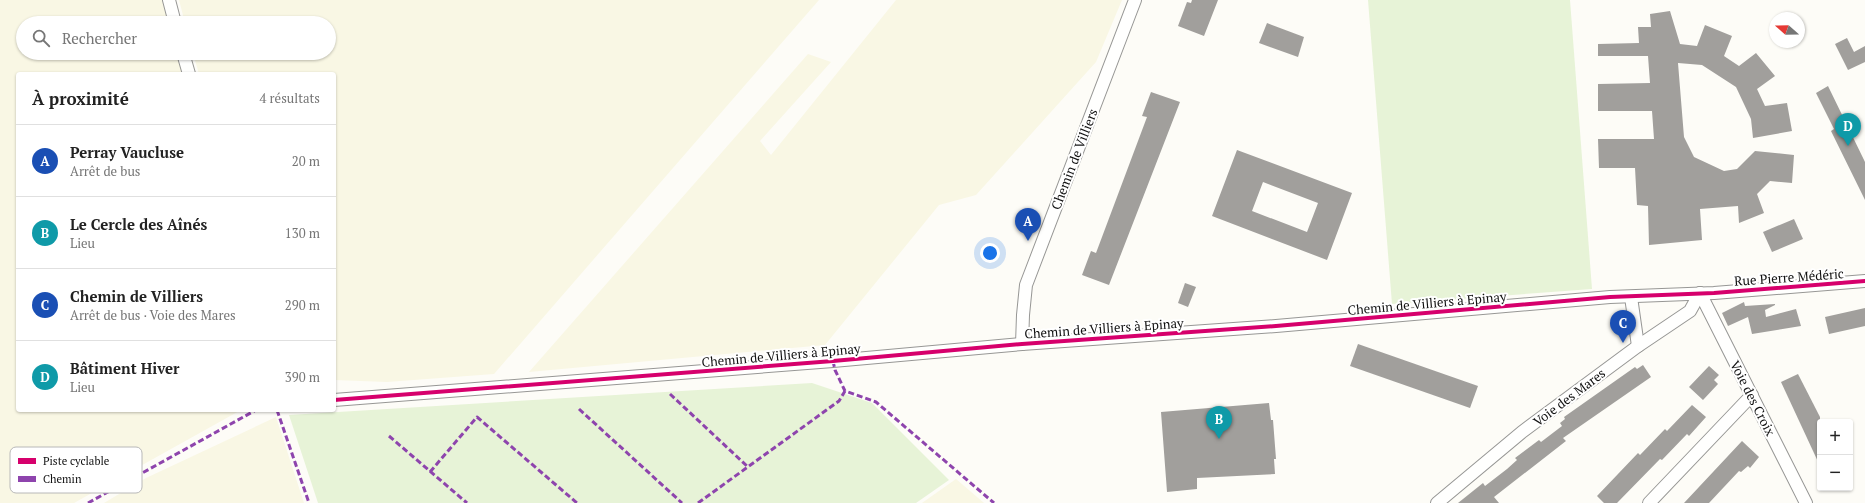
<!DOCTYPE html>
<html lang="fr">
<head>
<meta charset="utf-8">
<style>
  :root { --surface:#fff; --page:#f6f6f6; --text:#222; --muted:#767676; --line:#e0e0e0; --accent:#646362 }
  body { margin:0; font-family:"PT Serif",serif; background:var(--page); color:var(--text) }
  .controls { position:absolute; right:12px; bottom:12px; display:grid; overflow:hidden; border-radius:4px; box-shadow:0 1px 3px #0004 }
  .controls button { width:36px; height:36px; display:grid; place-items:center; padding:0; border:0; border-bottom:1px solid var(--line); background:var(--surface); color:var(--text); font:20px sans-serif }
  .compass { position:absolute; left:1769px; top:12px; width:36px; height:36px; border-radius:50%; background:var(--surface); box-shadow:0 1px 3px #0004; rotate:290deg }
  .you { position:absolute; left:990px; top:253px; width:14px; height:14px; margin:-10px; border:3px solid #fff; border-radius:50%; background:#1a73e8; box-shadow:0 0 0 6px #1a73e833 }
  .badge { display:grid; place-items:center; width:26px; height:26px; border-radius:50%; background:var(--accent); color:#fff; font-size:13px; font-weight:700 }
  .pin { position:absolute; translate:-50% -33px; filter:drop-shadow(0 1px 2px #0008) }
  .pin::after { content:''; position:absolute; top:21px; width:14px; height:12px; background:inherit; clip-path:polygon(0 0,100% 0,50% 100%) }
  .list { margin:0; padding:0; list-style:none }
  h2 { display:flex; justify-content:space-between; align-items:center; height:52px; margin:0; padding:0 16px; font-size:17px }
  h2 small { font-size:13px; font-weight:400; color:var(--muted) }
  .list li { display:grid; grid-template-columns:26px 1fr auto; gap:12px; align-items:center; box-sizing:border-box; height:72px; padding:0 16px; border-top:1px solid var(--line) }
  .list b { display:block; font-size:15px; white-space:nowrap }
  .list p { margin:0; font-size:13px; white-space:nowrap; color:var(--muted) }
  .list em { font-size:13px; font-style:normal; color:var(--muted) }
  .icon { flex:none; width:22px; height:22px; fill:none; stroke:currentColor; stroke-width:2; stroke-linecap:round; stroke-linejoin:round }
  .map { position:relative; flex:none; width:1865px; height:503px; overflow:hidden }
  .search { position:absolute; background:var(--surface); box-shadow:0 1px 3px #0004; left:16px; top:16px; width:320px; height:44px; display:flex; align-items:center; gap:10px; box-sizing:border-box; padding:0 14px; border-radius:22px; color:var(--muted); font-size:15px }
  .panel { position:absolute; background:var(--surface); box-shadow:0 1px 3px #0004; left:16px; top:72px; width:320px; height:340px; border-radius:4px }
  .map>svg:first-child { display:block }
  .farmland { fill:#f9f7e4 }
  .green { fill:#e7f3d7 }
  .building { fill:#a19f9c; fill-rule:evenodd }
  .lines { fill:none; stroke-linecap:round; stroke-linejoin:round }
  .street-casing { stroke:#979795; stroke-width:14 }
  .street { stroke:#fffffe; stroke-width:12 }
  .quiet { stroke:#8e44ad; stroke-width:3; stroke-dasharray:6 3; stroke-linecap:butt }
  .cycleway-casing { stroke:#fff; stroke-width:6 }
  .cycleway { stroke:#d6006c; stroke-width:4 }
  .labels { text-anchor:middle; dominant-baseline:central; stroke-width:4; stroke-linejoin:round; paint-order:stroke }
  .street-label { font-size:13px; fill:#111; stroke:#fff }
  .key { fill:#fff; stroke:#b8b8b8; stroke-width:1 }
  .key-label { font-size:11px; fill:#111 }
</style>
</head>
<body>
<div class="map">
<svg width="1865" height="503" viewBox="0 0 1865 503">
  <rect width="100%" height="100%" fill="#fdfcf7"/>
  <!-- farmland -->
  <g class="farmland">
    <polygon points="0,0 166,0 172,23 23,23 23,53 181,53 186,74 18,74 18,410 241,410 74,503 0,503"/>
    <polygon points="179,0 819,0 494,374 387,382 334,380 334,74 199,74 193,53 329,53 329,23 185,23"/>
    <polygon points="896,0 1122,0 1096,62 976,195 939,205 825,345 529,372 808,54 831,62 760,141 771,155"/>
    <polygon points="276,417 304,503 104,503 146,478"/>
    <polygon points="956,479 984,503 922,503"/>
  </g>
  <!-- green -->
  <g class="green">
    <polygon points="1368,0 1570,0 1592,289 1392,304"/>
    <polygon points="812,383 872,403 949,480 916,503 318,503 289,415"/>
  </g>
  <!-- building -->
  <g class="building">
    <polygon points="1192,0 1218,0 1204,36 1178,26 1187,2 1191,3"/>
    <polygon points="1670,11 1680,44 1697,46 1705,25 1732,36 1724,56 1739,66 1756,53 1775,76 1757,89 1765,106 1787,103 1792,131 1753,138 1751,119 1736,87 1702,65 1678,63 1684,137 1694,157 1724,171 1737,169 1755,151 1794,155 1792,183 1770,181 1757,194 1764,213 1739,223 1738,206 1700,209 1702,240 1649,245 1648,206 1637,205 1635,168 1599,168 1598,139 1654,139 1652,111 1598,111 1598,84 1650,83 1648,56 1598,56 1598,44 1639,43 1638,27 1651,27 1650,14"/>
    <polygon points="1267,23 1304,37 1298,57 1259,43"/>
    <polygon points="1847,38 1854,52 1865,46 1865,62 1848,70 1835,44"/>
    <polygon points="1828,86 1865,162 1865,200 1831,131 1834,129 1816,93"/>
    <polygon points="1151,92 1180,102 1109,285 1082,275 1091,251 1096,253 1147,117 1142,116"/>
    <path d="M1237,150L1352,193L1327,260L1212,216ZM1263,182L1318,203L1307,232L1252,211Z"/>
    <polygon points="1794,219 1803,239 1772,252 1763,232"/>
    <polygon points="1185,283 1196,287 1188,307 1178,303"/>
    <polygon points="1744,302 1745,306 1775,304 1775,305 1765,310 1766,317 1796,309 1801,326 1752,334 1748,317 1728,326 1722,313"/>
    <polygon points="1865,308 1865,326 1829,334 1825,317"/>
    <polygon points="1358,344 1478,386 1470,408 1350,366"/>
    <polygon points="1643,365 1651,377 1563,438 1566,441 1494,497 1499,503 1458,503 1483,483 1485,486 1507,469 1517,460 1515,458 1539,440 1541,442 1562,426 1560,423 1565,419 1564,417 1635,367 1637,369"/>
    <polygon points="1709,366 1719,375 1714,380 1718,384 1703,400 1689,387"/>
    <polygon points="1798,374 1820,417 1820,466 1781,382"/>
    <polygon points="1269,403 1271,420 1273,420 1276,459 1274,459 1275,474 1197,478 1197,489 1167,492 1161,412"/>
    <polygon points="1692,405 1706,417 1689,436 1687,434 1662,460 1660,459 1617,503 1604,503 1597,496 1638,453 1640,455 1665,429 1667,431"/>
    <polygon points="1742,441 1759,457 1750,468 1748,466 1741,472 1739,471 1709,503 1684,503"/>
  </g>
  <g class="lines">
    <defs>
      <g id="street">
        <polyline points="169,0 175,23"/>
        <polyline points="183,53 189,74"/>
        <polyline points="1700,293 1806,503"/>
        <polyline points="1631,297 1638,346"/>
        <polyline points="1022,344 1023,315 1026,285 1135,0"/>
        <polyline points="334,400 833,361 1022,344 1276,326 1610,297 1714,293 1865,281"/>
        <polyline points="1437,503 1522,432 1638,346 1690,311 1700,293"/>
        <polyline points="1649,503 1752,395"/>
      </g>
    </defs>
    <!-- street casing -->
    <use href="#street" class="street-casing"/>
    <!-- street -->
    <use href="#street" class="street"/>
    <!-- quiet -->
    <g class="quiet">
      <polyline points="833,361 835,370 845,391 876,402 994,503"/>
      <polyline points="670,394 748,467"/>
      <polyline points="579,409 682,503"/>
      <polyline points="277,410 309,503"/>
      <polyline points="389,436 467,503"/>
      <polyline points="430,472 477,417 577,503"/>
      <polyline points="88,503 256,410"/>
      <polyline points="698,503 839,401 845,391"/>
    </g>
    <defs>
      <polyline id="cycleway" points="334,400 833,361 1022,344 1276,326 1610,297 1714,293 1865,281"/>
    </defs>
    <!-- cycleway casing -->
    <use href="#cycleway" class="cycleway-casing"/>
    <!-- cycleway -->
    <use href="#cycleway" class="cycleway"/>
  </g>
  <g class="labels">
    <!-- street labels -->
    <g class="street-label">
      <text transform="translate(1074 159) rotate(-69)">Chemin de Villiers</text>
      <text transform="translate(1789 277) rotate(-4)">Rue Pierre Médéric</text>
      <text transform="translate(1427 303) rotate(-5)">Chemin de Villiers à Epinay</text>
      <text transform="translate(1104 328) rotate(-4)">Chemin de Villiers à Epinay</text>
      <text transform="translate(781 355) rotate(-5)">Chemin de Villiers à Epinay</text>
      <text transform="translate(1569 397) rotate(-37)">Voie des Mares</text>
      <text transform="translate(1753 398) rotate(63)">Voie des Croix</text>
    </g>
  </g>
  <!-- legend -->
  <rect x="10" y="447" width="132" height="46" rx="6" class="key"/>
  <rect x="18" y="458" width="18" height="6" fill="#d6006c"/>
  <rect x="18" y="476" width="18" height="6" fill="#8e44ad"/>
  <g class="key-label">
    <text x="43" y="465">Piste cyclable</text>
    <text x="43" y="483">Chemin</text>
  </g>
</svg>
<div class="controls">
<button>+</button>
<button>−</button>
</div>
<svg class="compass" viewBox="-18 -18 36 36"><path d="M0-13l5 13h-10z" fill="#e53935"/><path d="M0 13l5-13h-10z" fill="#767676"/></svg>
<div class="you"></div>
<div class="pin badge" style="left:1028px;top:241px;background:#1a4fb4">A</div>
<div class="pin badge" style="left:1219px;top:439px;background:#0f9aa8">B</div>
<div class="pin badge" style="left:1623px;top:343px;background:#1a4fb4">C</div>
<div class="pin badge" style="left:1848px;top:146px;background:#0f9aa8">D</div>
<div class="search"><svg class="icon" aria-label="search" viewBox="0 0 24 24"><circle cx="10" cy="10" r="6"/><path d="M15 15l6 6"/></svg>Rechercher</div>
<section class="panel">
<h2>À proximité<small>4 résultats</small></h2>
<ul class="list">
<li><span class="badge" style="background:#1a4fb4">A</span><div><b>Perray Vaucluse</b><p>Arrêt de bus</p></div><em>20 m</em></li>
<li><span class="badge" style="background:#0f9aa8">B</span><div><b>Le Cercle des Aînés</b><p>Lieu</p></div><em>130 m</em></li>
<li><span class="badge" style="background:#1a4fb4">C</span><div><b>Chemin de Villiers</b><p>Arrêt de bus · Voie des Mares</p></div><em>290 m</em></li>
<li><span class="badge" style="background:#0f9aa8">D</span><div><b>Bâtiment Hiver</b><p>Lieu</p></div><em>390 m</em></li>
</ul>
</section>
</div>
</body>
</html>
